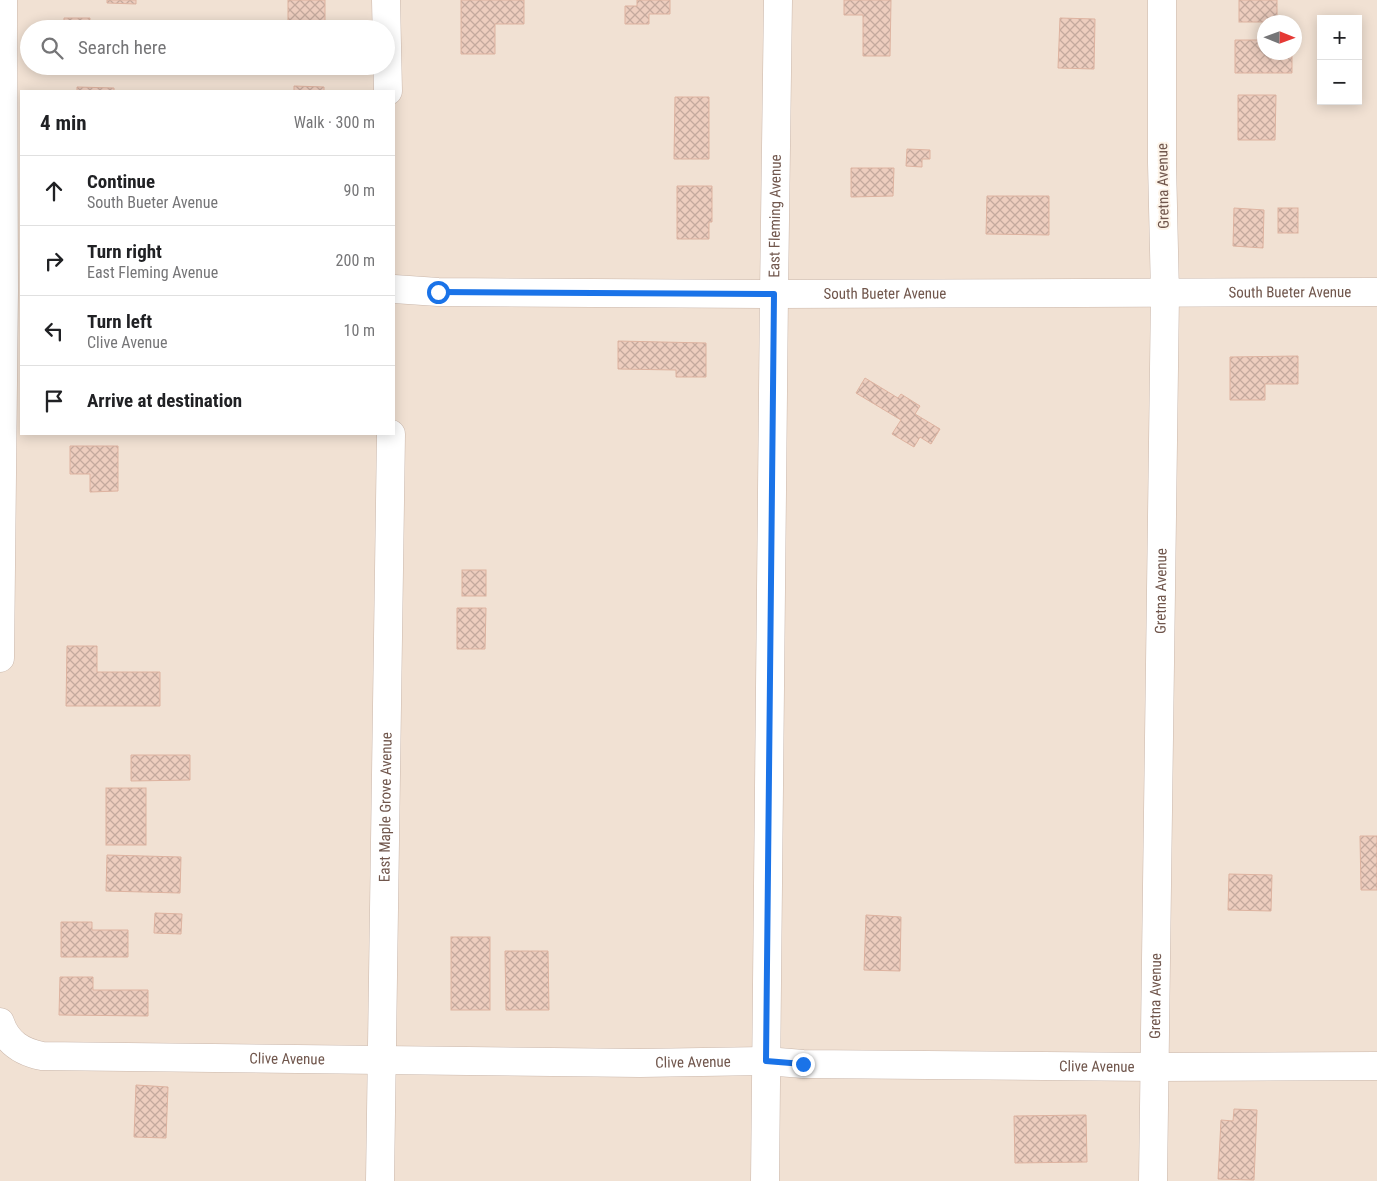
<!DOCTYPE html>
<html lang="en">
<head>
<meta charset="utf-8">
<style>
  :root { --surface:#fff; --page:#f2f2f2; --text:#202124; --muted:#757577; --line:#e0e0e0 }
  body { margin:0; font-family:"Roboto Condensed",sans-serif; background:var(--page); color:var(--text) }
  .controls { position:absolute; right:15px; top:15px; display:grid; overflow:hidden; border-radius:0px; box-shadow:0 2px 12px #0003 }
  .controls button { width:45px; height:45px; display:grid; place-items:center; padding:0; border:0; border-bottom:1px solid var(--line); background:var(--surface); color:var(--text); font:25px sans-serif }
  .compass { position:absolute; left:1257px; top:15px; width:45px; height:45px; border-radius:50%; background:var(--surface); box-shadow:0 2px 12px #0003; rotate:91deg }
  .stop { position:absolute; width:15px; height:15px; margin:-11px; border:4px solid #1a73e8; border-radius:50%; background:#fff }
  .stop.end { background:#1a73e8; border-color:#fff; box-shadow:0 1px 5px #0008 }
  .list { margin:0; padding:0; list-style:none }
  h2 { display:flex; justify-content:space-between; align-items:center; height:65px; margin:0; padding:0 20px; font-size:21px }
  h2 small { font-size:16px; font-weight:400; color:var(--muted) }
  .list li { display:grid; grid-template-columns:32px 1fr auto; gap:15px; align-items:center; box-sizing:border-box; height:70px; padding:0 20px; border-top:1px solid var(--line) }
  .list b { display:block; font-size:19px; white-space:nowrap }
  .list p { margin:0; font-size:16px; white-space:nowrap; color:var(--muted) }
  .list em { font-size:16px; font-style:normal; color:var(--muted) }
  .icon { flex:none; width:28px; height:28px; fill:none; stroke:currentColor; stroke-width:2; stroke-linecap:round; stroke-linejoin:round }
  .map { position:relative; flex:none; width:1377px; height:1181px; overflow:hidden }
  .search { position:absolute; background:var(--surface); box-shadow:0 2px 12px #0003; left:20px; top:20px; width:375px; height:55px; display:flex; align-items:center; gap:12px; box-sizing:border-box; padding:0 18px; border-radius:28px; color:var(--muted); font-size:19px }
  .panel { position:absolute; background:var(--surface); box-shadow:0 2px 12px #0003; left:20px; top:90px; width:375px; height:345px; border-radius:0px }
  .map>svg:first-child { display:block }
  .residential { fill:#f1e1d3; fill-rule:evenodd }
  .building { fill:url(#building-cross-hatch); stroke:#deb3a0 }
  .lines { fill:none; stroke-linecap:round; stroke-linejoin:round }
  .minor-casing { stroke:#cab7ab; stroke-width:29 }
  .minor { stroke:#fff; stroke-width:28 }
  .route { stroke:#1a73e8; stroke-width:6 }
  .labels { text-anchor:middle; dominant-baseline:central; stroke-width:4; stroke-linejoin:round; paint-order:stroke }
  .street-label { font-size:15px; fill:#70564c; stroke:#fdf4e9 }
</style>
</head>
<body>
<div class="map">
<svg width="1377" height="1181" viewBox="0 0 1377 1181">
  <defs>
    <pattern id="building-cross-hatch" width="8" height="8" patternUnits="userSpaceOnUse" patternTransform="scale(1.25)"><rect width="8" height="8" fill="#edcdbe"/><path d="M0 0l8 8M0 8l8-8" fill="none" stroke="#c4a99d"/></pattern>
  </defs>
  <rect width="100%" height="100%" fill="#faf0e4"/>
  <!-- residential -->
  <path class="residential" d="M0,0H1377V1181H0ZM1321,19H1358V101H1321ZM1264,22H1294V52H1264ZM29,29H386V66H29ZM21,91H394V434H21Z"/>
  <!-- building -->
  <g class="building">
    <polygon points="107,0 136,0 136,4 107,3"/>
    <rect x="288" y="0" width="37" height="29"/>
    <polygon points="461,0 524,0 524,24 495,24 495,54 461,54"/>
    <polygon points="637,0 670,0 670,14 649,14 649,24 625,24 625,6 637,6"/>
    <polygon points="844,0 891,0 890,56 863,56 863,15 844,15"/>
    <rect x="1239" y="0" width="38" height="22"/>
    <polygon points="64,18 90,18 89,29 64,29"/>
    <polygon points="1060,18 1095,19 1094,69 1058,68"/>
    <polygon points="1235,40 1264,40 1264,52 1292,52 1292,73 1235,73"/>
    <polygon points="294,86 324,87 324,91 294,91"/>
    <polygon points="77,87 114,88 114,91 77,91"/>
    <polygon points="1238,95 1276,95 1275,140 1238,140"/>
    <polygon points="675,97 709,97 709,159 674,159"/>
    <polygon points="907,149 930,150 930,159 922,159 922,167 906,166"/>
    <polygon points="851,168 894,168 893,196 851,197"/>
    <polygon points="677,186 712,186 712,222 709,222 709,239 677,239"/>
    <polygon points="987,196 1049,196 1049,235 986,234"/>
    <polygon points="1234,208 1264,210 1263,248 1233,246"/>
    <rect x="1278" y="208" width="20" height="25"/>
    <polygon points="618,341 706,343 706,377 676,377 676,370 618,369"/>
    <polygon points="1298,356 1298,384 1265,384 1265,400 1230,400 1230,357"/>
    <polygon points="865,378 898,398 901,394 920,406 915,414 940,429 931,444 920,437 914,447 892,434 901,420 856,393"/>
    <polygon points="70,446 118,446 118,491 90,492 90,474 70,474"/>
    <rect x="462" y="570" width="24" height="26"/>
    <polygon points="457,608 486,608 485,649 457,649"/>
    <polygon points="67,646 97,646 97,672 160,672 160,706 66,706"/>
    <polygon points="131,755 190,755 190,780 131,781"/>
    <rect x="106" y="788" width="40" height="57"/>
    <polygon points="1360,836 1377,836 1377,890 1361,890"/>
    <polygon points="107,855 181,857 180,893 106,891"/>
    <polygon points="1229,874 1272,875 1271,911 1228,910"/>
    <polygon points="155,913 182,914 181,934 154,933"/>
    <polygon points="866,915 901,917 900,971 864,970"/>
    <polygon points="61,922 92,922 92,930 128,930 128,957 61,957"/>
    <rect x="451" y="937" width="39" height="73"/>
    <polygon points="505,951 548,951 549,1010 506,1010"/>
    <polygon points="60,977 93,977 93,990 148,990 148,1016 59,1015"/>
    <polygon points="136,1085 168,1087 166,1138 134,1137"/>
    <polygon points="1234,1109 1257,1110 1254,1180 1218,1179 1221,1120 1233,1121"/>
    <polygon points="1086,1115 1087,1162 1015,1163 1014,1116"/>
  </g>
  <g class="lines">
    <defs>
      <g id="minor">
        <polyline points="386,0 388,91"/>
        <path id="s1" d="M394,289L438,292L774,294L1377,292"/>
        <polyline points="0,658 4,291 3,0"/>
        <path id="s2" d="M0,1022C7,1043 22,1052 42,1056L640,1063L766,1061L803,1064L1155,1067L1377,1066"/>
        <path id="s3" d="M380,1181L391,434"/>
        <path id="s4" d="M765,1181L774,294L778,0"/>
        <path id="s5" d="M1153,1181L1165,294L1162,163V0"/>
      </g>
    </defs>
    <!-- minor casing -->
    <use href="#minor" class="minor-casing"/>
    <!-- minor -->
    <use href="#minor" class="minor"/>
  </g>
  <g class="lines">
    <!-- route -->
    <polyline class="route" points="438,292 774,294 766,1061 803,1064"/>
  </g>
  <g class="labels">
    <!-- street labels -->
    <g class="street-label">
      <text transform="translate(1163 186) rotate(-91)">Gretna Avenue</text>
      <text stroke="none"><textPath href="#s4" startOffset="965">East Fleming Avenue</textPath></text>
      <text stroke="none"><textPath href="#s1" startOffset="896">South Bueter Avenue</textPath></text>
      <text stroke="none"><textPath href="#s1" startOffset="491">South Bueter Avenue</textPath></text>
      <text stroke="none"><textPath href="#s5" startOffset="590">Gretna Avenue</textPath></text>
      <text stroke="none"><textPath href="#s3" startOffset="374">East Maple Grove Avenue</textPath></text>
      <text stroke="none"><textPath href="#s5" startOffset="185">Gretna Avenue</textPath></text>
      <text stroke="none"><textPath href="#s2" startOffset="302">Clive Avenue</textPath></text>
      <text stroke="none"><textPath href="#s2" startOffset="708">Clive Avenue</textPath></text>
      <text stroke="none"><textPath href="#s2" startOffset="1112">Clive Avenue</textPath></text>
    </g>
  </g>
</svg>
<div class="controls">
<button>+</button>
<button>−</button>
</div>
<svg class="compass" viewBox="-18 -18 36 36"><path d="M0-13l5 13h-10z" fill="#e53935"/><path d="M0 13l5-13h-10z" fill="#757577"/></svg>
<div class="stop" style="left:438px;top:292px"></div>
<div class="stop end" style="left:803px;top:1064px"></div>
<div class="search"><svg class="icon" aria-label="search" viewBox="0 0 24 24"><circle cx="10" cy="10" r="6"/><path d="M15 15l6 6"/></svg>Search here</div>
<section class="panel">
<h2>4 min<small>Walk · 300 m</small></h2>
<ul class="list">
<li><svg class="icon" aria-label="ahead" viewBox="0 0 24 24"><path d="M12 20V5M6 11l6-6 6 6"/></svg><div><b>Continue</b><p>South Bueter Avenue</p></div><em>90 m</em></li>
<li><svg class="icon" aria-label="right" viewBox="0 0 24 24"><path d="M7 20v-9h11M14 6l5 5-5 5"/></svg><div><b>Turn right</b><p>East Fleming Avenue</p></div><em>200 m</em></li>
<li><svg class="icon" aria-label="left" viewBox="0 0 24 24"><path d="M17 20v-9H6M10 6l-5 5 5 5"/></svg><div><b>Turn left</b><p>Clive Avenue</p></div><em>10 m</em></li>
<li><svg class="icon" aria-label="arrive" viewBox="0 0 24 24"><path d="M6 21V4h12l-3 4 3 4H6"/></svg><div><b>Arrive at destination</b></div></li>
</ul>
</section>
</div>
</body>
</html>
